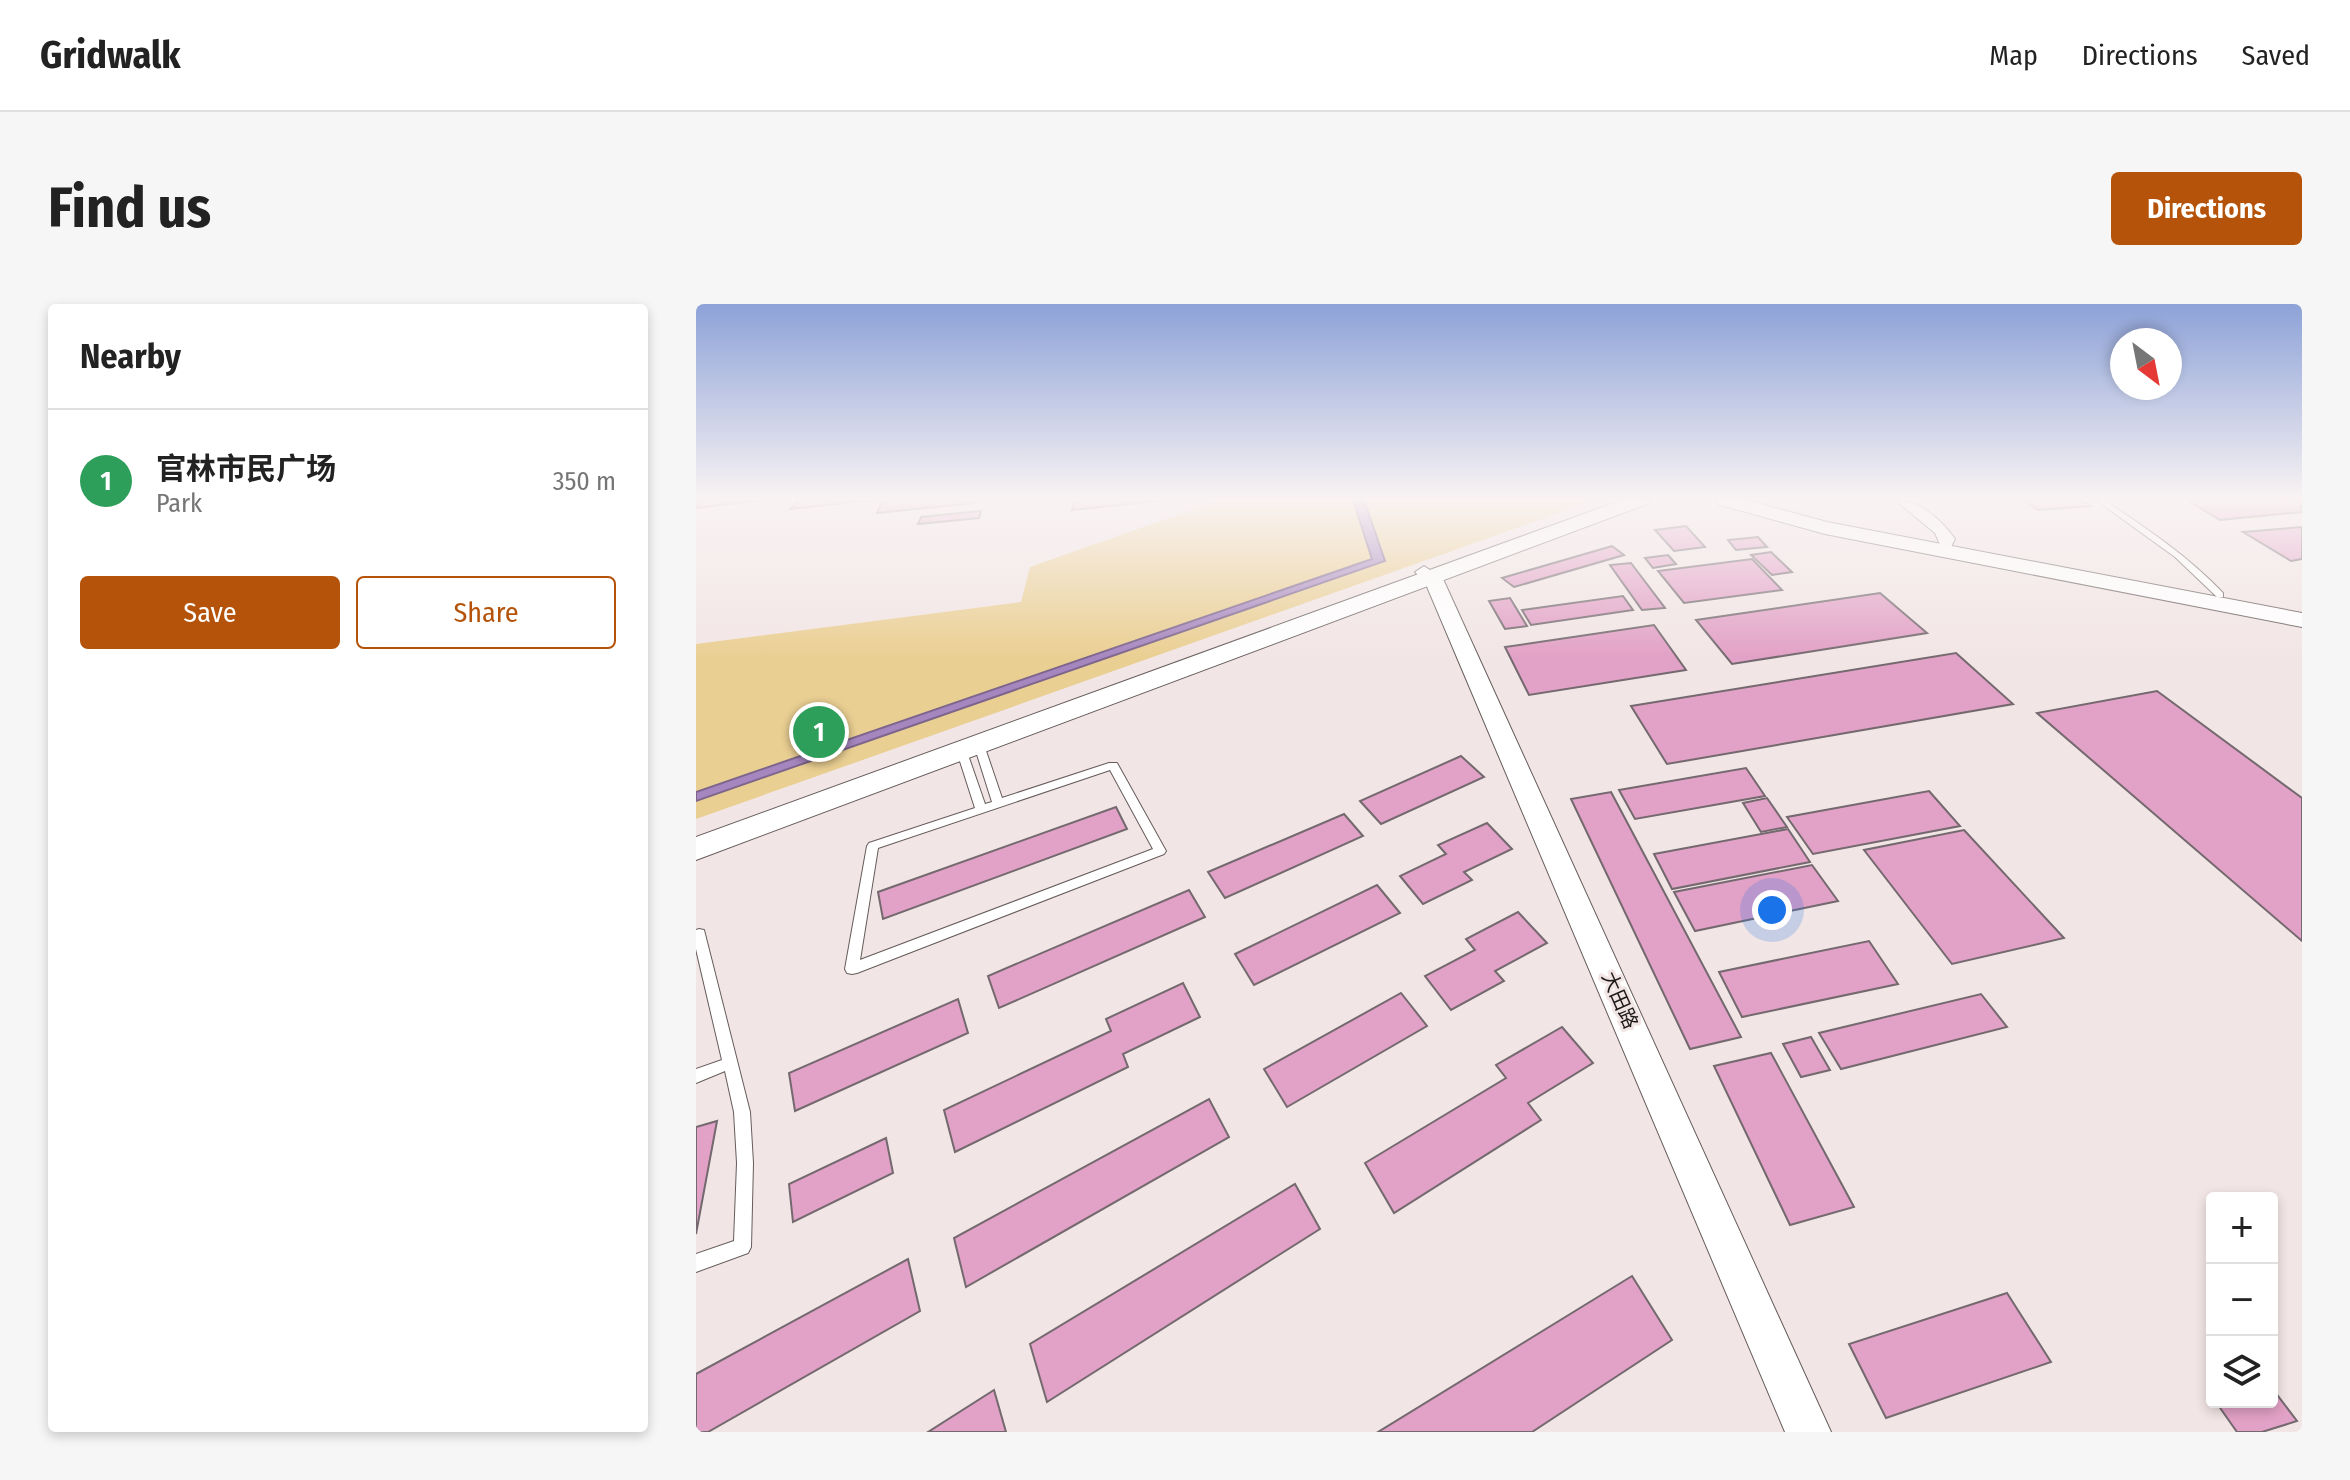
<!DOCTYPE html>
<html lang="en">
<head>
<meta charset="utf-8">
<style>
  :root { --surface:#fff; --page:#f6f6f6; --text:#222; --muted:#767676; --line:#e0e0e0; --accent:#b45309 }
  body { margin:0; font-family:"Fira Sans Condensed","Noto Sans SC",sans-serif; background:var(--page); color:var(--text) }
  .controls { position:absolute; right:24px; bottom:24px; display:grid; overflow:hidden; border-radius:8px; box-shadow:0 4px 12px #0003 }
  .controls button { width:72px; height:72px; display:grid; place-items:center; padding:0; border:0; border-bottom:2px solid var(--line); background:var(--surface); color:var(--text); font:40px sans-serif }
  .compass { position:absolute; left:1414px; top:24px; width:72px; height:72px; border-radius:50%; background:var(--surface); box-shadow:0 4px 12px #0003; rotate:148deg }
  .you { position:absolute; left:1076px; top:606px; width:28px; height:28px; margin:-20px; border:6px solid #fff; border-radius:50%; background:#1a73e8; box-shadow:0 0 0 12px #1a73e833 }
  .badge { display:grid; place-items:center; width:52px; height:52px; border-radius:50%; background:var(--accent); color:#fff; font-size:26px; font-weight:700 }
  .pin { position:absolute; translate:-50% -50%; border:4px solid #fff; box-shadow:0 2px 8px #0006 }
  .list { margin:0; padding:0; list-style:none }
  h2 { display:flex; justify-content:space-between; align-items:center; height:104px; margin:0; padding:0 32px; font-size:34px }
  h2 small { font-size:26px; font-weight:400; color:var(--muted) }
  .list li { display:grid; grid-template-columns:52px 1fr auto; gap:24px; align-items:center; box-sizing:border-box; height:144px; padding:0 32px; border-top:2px solid var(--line) }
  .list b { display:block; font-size:30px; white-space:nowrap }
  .list p { margin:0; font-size:26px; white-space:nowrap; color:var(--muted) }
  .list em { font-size:26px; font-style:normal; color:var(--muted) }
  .actions { display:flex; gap:16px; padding:24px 32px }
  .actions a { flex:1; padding:18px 0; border:2px solid var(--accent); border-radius:8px; text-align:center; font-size:28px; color:var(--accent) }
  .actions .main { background:var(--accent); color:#fff }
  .icon { flex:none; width:44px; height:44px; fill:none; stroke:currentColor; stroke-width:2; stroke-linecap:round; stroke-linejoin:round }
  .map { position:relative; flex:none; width:1606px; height:1128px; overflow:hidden; border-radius:8px }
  header { display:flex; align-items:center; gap:48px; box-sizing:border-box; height:112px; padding:0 40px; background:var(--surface); border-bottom:2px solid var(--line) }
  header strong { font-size:38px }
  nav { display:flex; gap:44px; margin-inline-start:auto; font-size:28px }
  .intro { display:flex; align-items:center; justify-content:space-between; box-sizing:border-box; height:192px; padding:0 48px }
  h1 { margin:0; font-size:56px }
  .button { padding:20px 36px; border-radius:8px; background:var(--accent); color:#fff; font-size:28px; font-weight:700 }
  main { display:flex; gap:48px; padding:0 48px }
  aside { flex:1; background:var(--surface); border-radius:8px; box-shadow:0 4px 12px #0003 }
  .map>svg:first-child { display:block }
  .green { fill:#eacf92 }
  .water { fill:#a686bf; stroke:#7d658d; stroke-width:2 }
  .building { fill:#e2a1c6; stroke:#73696e; stroke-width:2 }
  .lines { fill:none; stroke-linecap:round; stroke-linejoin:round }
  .service-casing { stroke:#665c5c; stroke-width:2 }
  .minor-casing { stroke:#665c5c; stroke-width:2 }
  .tertiary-casing { stroke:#665c5c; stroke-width:2 }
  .secondary-casing { stroke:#665c5c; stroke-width:2 }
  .service { fill:#fff; fill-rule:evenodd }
  .minor { fill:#fff; fill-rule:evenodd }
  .tertiary { fill:#fff; fill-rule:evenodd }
  .secondary { fill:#fff; fill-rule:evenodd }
  .labels { text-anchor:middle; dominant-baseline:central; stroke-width:6; stroke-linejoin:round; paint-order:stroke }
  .street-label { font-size:20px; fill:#1e1919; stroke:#f2e5e5 }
</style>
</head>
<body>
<header>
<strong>Gridwalk</strong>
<nav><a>Map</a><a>Directions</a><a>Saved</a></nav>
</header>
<div class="intro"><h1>Find us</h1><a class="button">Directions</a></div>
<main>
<aside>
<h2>Nearby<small></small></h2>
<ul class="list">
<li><span class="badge" style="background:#2e9e5b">1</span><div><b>官林市民广场</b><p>Park</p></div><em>350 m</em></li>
</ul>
<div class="actions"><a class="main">Save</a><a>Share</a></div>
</aside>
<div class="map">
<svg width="1606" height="1128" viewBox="0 0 1606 1128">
  <rect width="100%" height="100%" fill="#f2e5e5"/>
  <!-- green -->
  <polygon class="green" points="524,196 892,196 886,201 0,515 0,340 325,298 334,263"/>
  <!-- water -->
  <polygon class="water" points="657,196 668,196 689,257 0,497 0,488 676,255"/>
  <!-- building -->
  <g class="building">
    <polygon points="0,196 64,196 0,204"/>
    <polygon points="103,196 176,196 94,205"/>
    <polygon points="187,196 279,196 278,199 181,209"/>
    <polygon points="383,196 470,196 376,206 378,197"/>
    <polygon points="1328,196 1386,196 1395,202 1342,206"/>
    <polygon points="1491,196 1604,196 1606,208 1524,216"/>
    <polygon points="285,207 283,214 222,220 225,213"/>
    <polygon points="990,222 1009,243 978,247 959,226"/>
    <polygon points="1606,223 1606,255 1595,257 1547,228"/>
    <polygon points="1062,233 1071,243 1040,246 1032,236"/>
    <polygon points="916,242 928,251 818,283 806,274"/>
    <polygon points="1075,248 1096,268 1076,271 1055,251"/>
    <polygon points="972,251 980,260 957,264 949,254"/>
    <polygon points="1056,255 1086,286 988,299 962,267"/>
    <polygon points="935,259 969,304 946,306 914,261"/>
    <polygon points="1184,289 1231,329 1036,360 1000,316"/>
    <polygon points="927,292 937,306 835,321 826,306"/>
    <polygon points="814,294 831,322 809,325 793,297"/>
    <polygon points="958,321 990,366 833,391 809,343"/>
    <polygon points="1260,349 1317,400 971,460 935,402"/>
    <polygon points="1461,387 1606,494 1606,637 1341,409"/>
    <polygon points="765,452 788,473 685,520 664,497"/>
    <polygon points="1050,464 1069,492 939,515 923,486"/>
    <polygon points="1233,487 1264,522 1117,550 1091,513"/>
    <polygon points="915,488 1045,733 994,745 875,495"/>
    <polygon points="1071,494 1091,523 1065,528 1047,499"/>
    <polygon points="420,503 431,525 187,615 182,588"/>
    <polygon points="648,510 667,532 529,594 512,568"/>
    <polygon points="791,519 816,545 768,568 776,576 727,600 704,572 750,550 742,541"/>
    <polygon points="1092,525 1114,558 976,585 958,550"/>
    <polygon points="1268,526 1368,634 1256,660 1168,546"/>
    <polygon points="1116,561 1142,597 999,627 978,588"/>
    <polygon points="681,581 704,609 558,681 539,650"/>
    <polygon points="493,586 509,613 303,704 292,672"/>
    <polygon points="822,608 851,639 799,667 808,677 755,706 729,672 779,646 770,635"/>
    <polygon points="1173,637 1202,680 1046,713 1023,668"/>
    <polygon points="487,679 504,713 427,750 432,763 259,848 248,806 415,727 410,715"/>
    <polygon points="705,689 731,722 591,803 568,765"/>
    <polygon points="1285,690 1311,723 1145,765 1123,729"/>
    <polygon points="262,695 272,729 99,807 93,769"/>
    <polygon points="866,723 897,759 832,799 845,816 698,909 669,859 810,774 800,761"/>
    <polygon points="1115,733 1134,766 1105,773 1087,740"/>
    <polygon points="1075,749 1158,903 1094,921 1018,762"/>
    <polygon points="513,795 533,833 270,983 258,934"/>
    <polygon points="21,817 0,930 0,823"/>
    <polygon points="190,834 197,869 97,918 93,880"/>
    <polygon points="599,880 624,925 351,1098 334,1040"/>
    <polygon points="212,955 224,1007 12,1128 0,1128 0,1070"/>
    <polygon points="936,972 976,1036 836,1128 682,1128"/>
    <polygon points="1311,989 1355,1058 1190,1114 1153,1040"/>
    <polygon points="1576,1084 1601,1117 1566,1128 1541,1128 1522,1101 1576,1098"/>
    <polygon points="298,1086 310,1128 232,1128"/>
  </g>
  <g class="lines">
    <defs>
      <g id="service">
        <path d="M1400,196H1408C1450,224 1492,252 1527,289V293H1521L1479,253Z"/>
        <path d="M283,438L288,441L306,494L413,459H421L470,547L468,550L161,669L156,670L151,669L149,665L171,542L173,539L279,504L261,448L262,446L266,445L271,448L289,500L296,498L278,441ZM414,466L457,545L164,656L182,544Z"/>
        <polygon points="3,625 8,626 9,630 54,808 57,859 55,943 52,949 0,968 0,950 38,937 41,859 38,808 29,767 0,779 0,765 26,756 0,645 0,626"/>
      </g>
      <path id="minor" d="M1199,196C1223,196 1245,215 1259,235L1255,243H1245L1239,229Z"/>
      <polygon id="tertiary" points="728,262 747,275 1135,1128 1089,1128 729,278 719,268"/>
      <g id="secondary">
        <polygon points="926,196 953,196 951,200 0,556 0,533"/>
        <polygon points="1019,196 1050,196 1131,218 1606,309 1606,323 1129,230 1021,200"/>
      </g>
    </defs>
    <!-- service casing -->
    <use href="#service" class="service-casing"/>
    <!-- minor casing -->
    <use href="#minor" class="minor-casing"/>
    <!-- tertiary casing -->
    <use href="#tertiary" class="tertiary-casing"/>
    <!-- secondary casing -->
    <use href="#secondary" class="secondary-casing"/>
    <!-- service -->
    <use href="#service" class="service"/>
    <!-- minor -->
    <use href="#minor" class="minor"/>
    <!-- tertiary -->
    <use href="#tertiary" class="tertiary"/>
    <!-- secondary -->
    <use href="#secondary" class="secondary"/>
  </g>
  <!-- sky -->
  <linearGradient id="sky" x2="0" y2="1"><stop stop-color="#8da2d8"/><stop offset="0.55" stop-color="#f9f3f3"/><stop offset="1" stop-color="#f9f3f3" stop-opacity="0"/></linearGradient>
  <rect width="1606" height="354" fill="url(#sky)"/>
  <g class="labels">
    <!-- street labels -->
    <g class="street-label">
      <text transform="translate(924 696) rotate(66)">大田路</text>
    </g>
  </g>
</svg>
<div class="controls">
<button>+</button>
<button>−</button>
<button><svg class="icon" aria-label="layers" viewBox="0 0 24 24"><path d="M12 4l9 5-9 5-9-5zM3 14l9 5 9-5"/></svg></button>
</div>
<svg class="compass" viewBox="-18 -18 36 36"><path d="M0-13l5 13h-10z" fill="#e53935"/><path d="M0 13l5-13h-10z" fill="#767676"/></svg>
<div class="you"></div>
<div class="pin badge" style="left:123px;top:428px;background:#2e9e5b">1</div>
</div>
</main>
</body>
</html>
